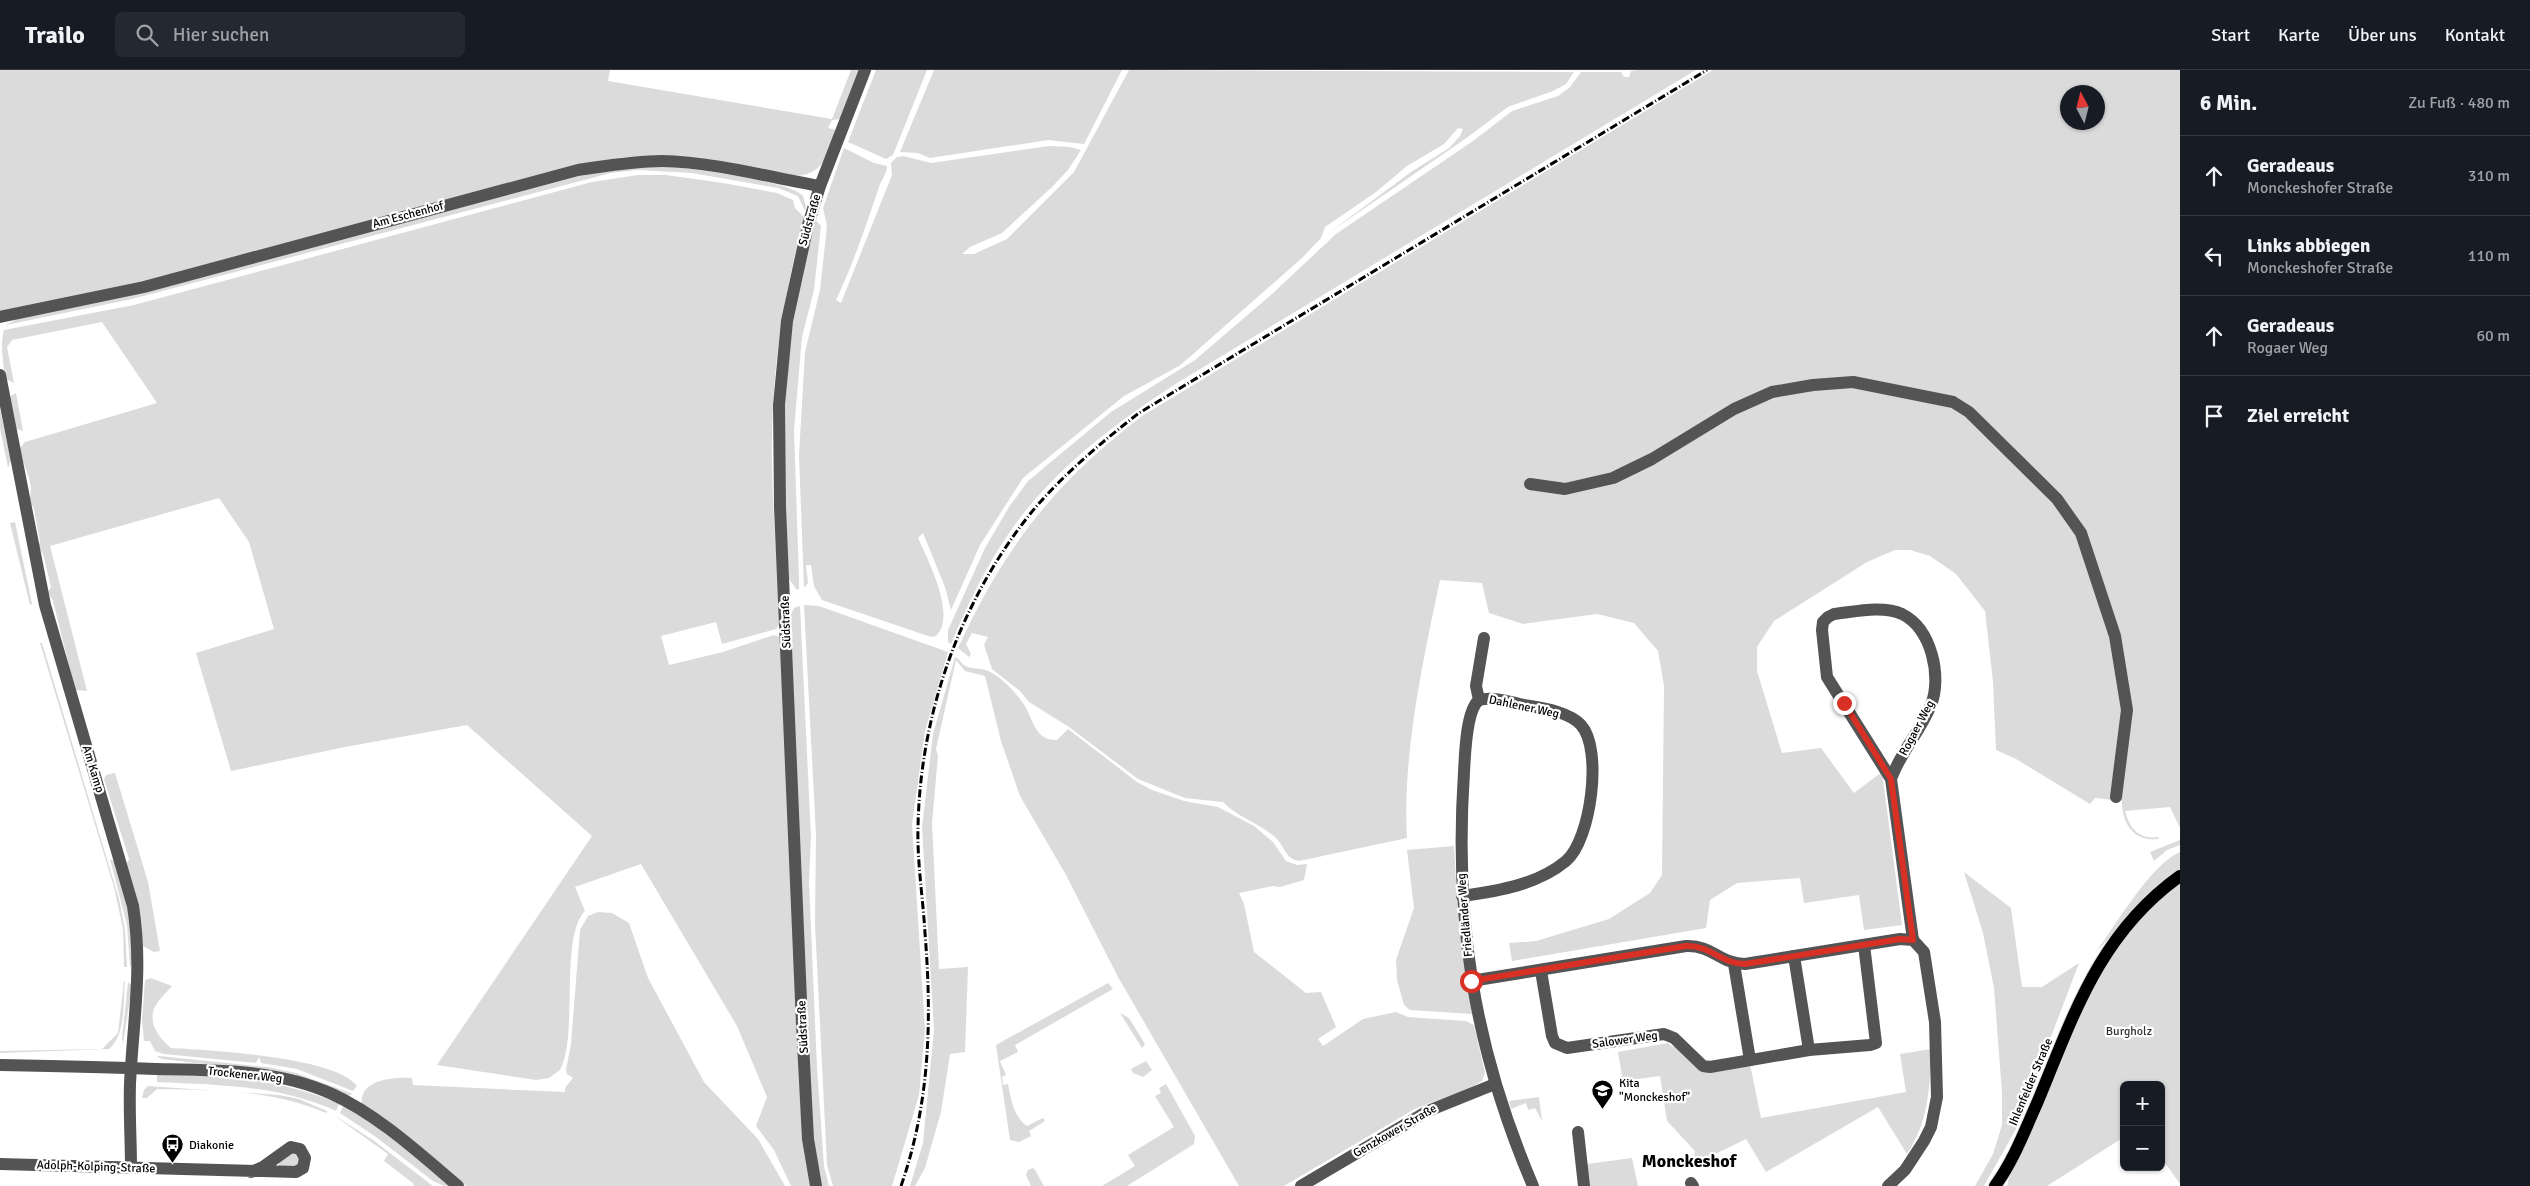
<!DOCTYPE html>
<html lang="de">
<head>
<meta charset="utf-8">
<style>
  :root { --surface:#171b24; --page:#242831; --text:#f1f3f6; --muted:#9ea1a6; --line:#363941 }
  body { margin:0; font-family:Signika,sans-serif; background:var(--page); color:var(--text) }
  .controls { position:absolute; right:15px; bottom:15px; display:grid; overflow:hidden; border-radius:8px; box-shadow:0 1px 4px #0004 }
  .controls button { width:45px; height:45px; display:grid; place-items:center; padding:0; border:0; border-bottom:1px solid var(--line); background:var(--surface); color:var(--text); font:25px sans-serif }
  .compass { position:absolute; left:2060px; top:15px; width:45px; height:45px; border-radius:50%; background:var(--surface); box-shadow:0 1px 4px #0004; rotate:353deg }
  .stop { position:absolute; width:15px; height:15px; margin:-11px; border:4px solid #d93025; border-radius:50%; background:#fff }
  .stop.end { background:#d93025; border-color:#fff; box-shadow:0 1px 5px #0008 }
  .list { margin:0; padding:0; list-style:none }
  h2 { display:flex; justify-content:space-between; align-items:center; height:65px; margin:0; padding:0 20px; font-size:21px }
  h2 small { font-size:16px; font-weight:400; color:var(--muted) }
  .list li { display:grid; grid-template-columns:32px 1fr auto; gap:15px; align-items:center; box-sizing:border-box; height:80px; padding:0 20px; border-top:1px solid var(--line) }
  .list b { display:block; font-size:19px; white-space:nowrap }
  .list p { margin:0; font-size:16px; white-space:nowrap; color:var(--muted) }
  .list em { font-size:16px; font-style:normal; color:var(--muted) }
  .icon { flex:none; width:28px; height:28px; fill:none; stroke:currentColor; stroke-width:2; stroke-linecap:round; stroke-linejoin:round }
  .map { position:relative; flex:none; width:2180px; height:1116px; overflow:hidden }
  header { display:flex; align-items:center; gap:30px; box-sizing:border-box; height:70px; padding:0 25px; background:var(--surface); border-bottom:1px solid var(--line) }
  header strong { font-size:24px }
  nav { display:flex; gap:28px; margin-inline-start:auto; font-size:18px }
  .search { width:350px; height:45px; background:var(--page); display:flex; align-items:center; gap:12px; box-sizing:border-box; padding:0 18px; border-radius:8px; color:var(--muted); font-size:19px }
  main { display:flex }
  aside { flex:1; background:var(--surface) }
  .map>svg:first-child { display:block }
  .green { fill:#dbdbdb; fill-rule:evenodd }
  .lines { fill:none; stroke-linecap:round; stroke-linejoin:round }
  .major-casing { stroke:#dbdbdb; stroke-width:14 }
  .minor { stroke:#545454; stroke-width:12 }
  .major { stroke:#000; stroke-width:12 }
  .rail { stroke:#000; stroke-width:3; stroke-dasharray:8 2.5 1 2.5; stroke-linecap:butt }
  .route { stroke:#d93025; stroke-width:6 }
  .labels { text-anchor:middle; dominant-baseline:central; stroke-width:4.5; stroke-linejoin:round; paint-order:stroke }
  .street-label { font-size:12px; fill:#000; stroke:#fff }
  .park-label { font-size:12px; fill:#323232; stroke:#fff }
  .poi-label { font-size:12px; fill:#000; stroke:#fff; text-anchor:start }
  .district-label { font-size:18px; font-weight:bold; fill:#000; stroke:#fff }
</style>
</head>
<body>
<header>
<strong>Trailo</strong>
<div class="search"><svg class="icon" aria-label="search" viewBox="0 0 24 24"><circle cx="10" cy="10" r="6"/><path d="M15 15l6 6"/></svg>Hier suchen</div>
<nav><a>Start</a><a>Karte</a><a>Über uns</a><a>Kontakt</a></nav>
</header>
<main>
<div class="map">
<svg width="2180" height="1116" viewBox="0 0 2180 1116">
  <rect width="100%" height="100%" fill="#fff"/>
  <!-- green -->
  <g class="green">
    <path d="M0,0H610L608,11L832,49L851,0H860L840,49L832,50L828,58L836,60C827,83 825,104 796,106L663,86L624,87L577,95L143,212L0,242Z"/>
    <polygon points="876,0 927,0 893,85 886,89 848,72"/>
    <polygon points="934,0 1122,0 1084,74 1048,70 930,88 918,83 900,82"/>
    <path d="M1129,0L1574,2L1566,14L1553,21L1508,37L1465,69L1330,162L1411,102L1449,78L1460,66L1463,59L1458,58L1444,74L1407,96L1376,122L1325,157L1321,168L1303,187L1192,285L1179,296L1124,326L1023,408L980,475L951,540L945,517L923,463L918,468C928,490 957,546 936,566L931,567L822,530L814,516L811,495H806L808,513L804,518L799,385L805,282L820,220L827,156L823,138L844,78L874,93L887,96C887,104 881,110 879,117C866,156 853,194 836,230L841,233L892,105L891,93L897,87L903,86L931,93L1049,76L1070,77L1081,80L1068,100L1052,117L1002,163L970,177L962,184H974L1007,169L1074,102Z"/>
    <path d="M1639,0H1696L1182,310C1127,345 1075,383 1032,433C997,474 972,524 951,574L948,572V560L985,478L1009,437L1028,411L1111,342L1195,290L1272,224L1336,164L1473,71L1512,41L1558,26L1570,17L1581,2H1621L1624,7H1629L1631,1Z"/>
    <path d="M1713,0H2180V758L2170,737L2125,741C2130,759 2139,770 2159,767L2158,769C2134,772 2122,754 2122,731L2095,728L2090,734L2016,689L1996,680L1993,612L1985,541L1956,504L1930,486L1910,480H1895L1867,492L1774,551L1757,577V601L1782,683L1821,678L1854,723L1882,702L1902,855L1864,860L1859,825L1804,833L1800,808L1737,813L1710,830L1706,858L1512,891L1509,873L1536,871L1609,849L1650,823L1662,805L1664,616L1658,581L1634,553L1597,544L1523,554L1489,543L1482,513L1440,510C1423,590 1402,686 1407,768L1299,791C1285,789 1284,775 1275,767C1259,753 1237,747 1223,732L1185,728L1138,709L1069,657L1029,632L1020,621L992,599L984,575L988,567L972,563L966,574L971,584L969,587L958,578C1004,478 1054,413 1142,346ZM2068,22H2098V52H2068Z"/>
    <path d="M666,96C690,99 789,110 803,126L806,137L805,141L798,126L778,118L692,103L638,100L611,103L132,229L6,255L19,248L294,182L594,102L618,98Z"/>
    <path d="M638,105H666L723,113L777,123L793,130L795,138L804,147C788,209 776,273 773,337C769,409 777,481 780,553L776,559L722,574L716,552L661,566L669,595L723,582L774,565L780,567L803,1068L810,1116H791L774,1080L756,1056L767,1027L737,956L641,794L575,817L585,841C559,867 579,965 560,1000L549,1008L536,1010L437,995L592,766L467,655L345,677L231,701L196,583L274,559L249,472L219,428L50,476L87,621L75,620L53,531L48,522L51,517L43,484L38,476L40,472L34,439L29,430C36,414 22,394 19,379L25,372L157,333L102,252L12,270L7,277L14,313L6,309C3,295 0,273 4,260L134,235L592,112Z"/>
    <polygon points="815,149 821,156 814,220 802,267 794,360 799,508 799,519 797,520 789,509 785,436 785,336 792,252"/>
    <polygon points="16,323 23,361 15,358 9,327"/>
    <polygon points="0,339 11,390 8,398 0,358"/>
    <polygon points="15,452 32,534 30,535 10,453"/>
    <polygon points="804,535 819,536 948,582 925,661 912,755 925,959 919,1025 892,1116 833,1116 827,1095 815,854 816,765"/>
    <polygon points="800,536 811,767 809,811 817,998 824,1096 829,1116 821,1116 812,1069 790,546 794,538"/>
    <polygon points="40,573 42,573 119,829 125,860 127,897 124,897 123,859 114,817"/>
    <path d="M955,587C960,589 960,592 964,595C969,599 980,598 986,600C1000,605 1015,622 1023,633C1033,647 1034,671 1057,670L1068,659L1137,712L1152,720L1184,731L1218,737L1254,756L1273,772L1286,791L1297,795L1307,794L1304,810L1280,817L1273,816L1239,823L1244,834L1254,882L1306,923L1321,922L1336,957L1318,969L1323,976L1363,949L1396,942L1408,947L1466,951L1474,955L1485,1003L1482,1011C1461,1025 1436,1029 1413,1040L1284,1116H1239L1118,907L1066,805L1020,726L1001,671L985,606L965,601L956,590L936,679L938,686L932,753L939,899L968,897L965,982L950,984L941,1042L925,1098L915,1116H910L923,1073L934,960L922,757L933,664Z"/>
    <polygon points="115,703 148,812 160,881 154,882 143,876 138,835 126,795 129,789 104,709 106,705"/>
    <polygon points="2180,770 2180,775 2167,780 2154,791 2150,782"/>
    <polygon points="1454,776 1458,846 1472,944 1410,940 1404,935 1397,910 1396,890 1414,838 1407,780"/>
    <path d="M2180,782V799L2148,826L2096,882C2115,856 2151,794 2180,782Z"/>
    <polygon points="110,789 116,792 128,836 134,892 130,897 127,855"/>
    <polygon points="1964,802 2011,838 2022,917 2042,917 2079,893 2016,1059 1984,1116 1975,1116 1993,1084 2002,1055 2002,1023 1994,918 1983,863"/>
    <polygon points="2180,812 2180,1114 2161,1087 2161,1015 2124,1015 2124,1067 2047,1116 2007,1116 2010,1103 2092,917 2111,883 2154,832"/>
    <path d="M598,842L612,843L629,853L648,908L704,1012L758,1069L785,1116H466L362,1035C358,1009 395,1007 412,1008L413,1015L565,1022V1018L573,1008L567,1004L566,1000L571,974L580,860L588,846Z"/>
    <path d="M151,908L172,916C166,923 157,931 154,939C148,954 161,970 171,978C208,980 337,987 357,1016L353,1021L297,999L261,993L259,987L256,993L164,984L155,981L150,971H144L142,950L145,910Z"/>
    <path d="M124,911H125C123,932 126,965 109,979L0,983V981L102,979L118,963Z"/>
    <polygon points="128,912 132,916 123,974 122,968"/>
    <path d="M1108,913L1113,919L1015,975L1018,982L1000,991L1006,1005L1002,1007L1003,1015L1008,1014C1011,1029 1014,1048 1027,1056L1043,1048L1045,1051L1029,1061L1031,1066L1019,1072L1010,1070L996,975Z"/>
    <polygon points="1120,943 1129,948 1145,974 1142,978"/>
    <path d="M1668,973L1673,977L1676,974L1701,998L1750,994L1761,1048L1906,1022L1900,984L1931,979C1930,1017 1929,1051 1907,1084L1878,1037L1766,1102L1746,1069L1693,1095L1695,1081L1667,1051L1660,1006L1623,1011L1618,982Z"/>
    <polygon points="159,986 267,997 296,1003 353,1024 347,1026 230,997 162,989 157,987"/>
    <polygon points="1146,991 1152,1000 1143,1007 1133,1003 1131,999"/>
    <path d="M162,1004C223,1007 282,1008 339,1034L336,1041C278,1015 220,1015 157,1012V1005Z"/>
    <polygon points="1166,1014 1195,1066 1194,1074 1127,1116 1102,1116 1135,1096 1128,1085 1174,1057 1155,1026 1161,1023 1159,1018"/>
    <path d="M148,1016L279,1025L299,1029L327,1041L326,1043C274,1020 213,1020 157,1019L147,1028H142L144,1020Z"/>
    <polygon points="1539,1027 1542,1051 1535,1038 1528,1040 1526,1033 1511,1039 1509,1031"/>
    <polygon points="343,1036 382,1060 451,1116 444,1116 433,1111 376,1067 340,1043"/>
    <polygon points="332,1044 373,1070 433,1116 413,1116 414,1114 384,1091 388,1084"/>
    <polygon points="294,1082 300,1091 296,1097 279,1096 279,1092"/>
    <polygon points="1632,1088 1638,1116 1588,1116 1587,1094"/>
    <polygon points="1033,1098 1035,1100 1044,1116 1031,1116 1026,1105 1028,1100"/>
  </g>
  <g class="lines">
    <defs>
      <path id="major" d="M1995,1116C2014,1090 2025,1060 2038,1031C2074,944 2100,863 2180,806"/>
    </defs>
    <!-- major casing -->
    <use href="#major" class="major-casing"/>
    <!-- minor -->
    <g class="minor">
      <path d="M0,247L144,217L578,100C606,96 633,91 662,91C713,92 769,107 820,116"/>
      <path d="M0,305L45,535L133,836C143,899 133,951 130,1014C129,1042 131,1070 131,1098"/>
      <polyline points="1530,414 1565,419 1613,408 1652,389 1734,339 1772,322 1813,315 1853,312 1953,332 1969,342 2057,429 2081,463 2115,566 2127,640 2116,727"/>
      <path d="M1484,568L1476,616L1479,630C1466,640 1465,685 1464,702C1454,852 1474,978 1533,1116"/>
      <path d="M1891,709C1900,683 1920,662 1931,635C1942,607 1932,559 1902,544C1882,535 1854,542 1834,544L1828,547L1823,552L1822,560L1827,607L1891,709L1913,870"/>
      <path d="M1462,826C1498,821 1537,815 1566,791C1591,770 1603,679 1581,655C1568,641 1541,638 1524,635C1509,632 1493,626 1479,630"/>
      <polyline points="1794,886 1809,980"/>
      <polyline points="1734,894 1750,990"/>
      <polyline points="1541,901 1552,966 1555,973 1567,978 1664,964 1674,968 1703,996 1710,997 1809,980 1870,975 1876,973 1864,875"/>
      <path d="M1471,911L1686,876C1713,875 1720,894 1745,894L1900,869L1913,870L1924,882L1935,952L1937,1027L1931,1057L1924,1071L1905,1100L1888,1116"/>
      <path d="M0,995C52,996 104,997 156,999C215,1000 277,999 332,1024C378,1045 419,1083 458,1116"/>
      <polyline points="1578,1062 1584,1116"/>
      <polyline points="0,1094 296,1102 303,1098 305,1088 300,1079 291,1077 263,1097 251,1102"/>
      <polyline points="1691,1113 1693,1116"/>
      <polyline points="816,1116 808,1069 802,954 780,437 779,335 787,251 808,155 820,116 865,0"/>
      <polyline points="1301,1116 1428,1041 1495,1014"/>
    </g>
    <!-- major -->
    <use href="#major" class="major"/>
    <!-- rail -->
    <path class="rail" d="M901,1116C930,1033 932,950 925,863C923,828 917,792 918,757C920,642 962,526 1035,438C1065,403 1103,371 1139,343L1707,0"/>
  </g>
  <g class="lines">
    <!-- route -->
    <path class="route" d="M1471,911L1686,876C1710,875 1722,894 1745,894L1900,869L1913,870L1891,709L1844,633"/>
  </g>
  <!-- icons -->
  <defs>
    <symbol id="school-pin" viewBox="-11 -11 22 30"><path d="M0 17L-7.5 6A9.5 9.5 0 1 1 7.5 6Z" fill="#000" stroke="#fff"/><path d="M0-5L7-2L0 1L-7-2ZM-4 1L0 2.5L4 1V4Q0 6-4 4Z" fill="#fff"/></symbol>
    <symbol id="bus-pin" viewBox="-11 -11 22 30"><path d="M0 17L-7.5 6A9.5 9.5 0 1 1 7.5 6Z" fill="#000" stroke="#fff"/><path d="M-5-6H5V4H4V6H2V4H-2V6H-4V4H-5ZM-3.5-4V0h7V-4ZM-3.5 1.2v1.5H-2V1.2ZM2 1.2v1.5H3.5V1.2Z" fill="#fff"/></symbol>
  </defs>
  <g fill-rule="evenodd">
    <use href="#school-pin" x="1590" y="1008" width="25" height="34"/>
    <use href="#bus-pin" x="160" y="1062" width="25" height="34"/>
  </g>
  <g class="labels">
    <!-- street labels -->
    <g class="street-label">
      <text transform="translate(408 145) rotate(-15)">Am Eschenhof</text>
      <text transform="translate(810 150) rotate(-74)">Südstraße</text>
      <text transform="translate(786 552) rotate(-92)">Südstraße</text>
      <text transform="translate(1524 637) rotate(12)">Dahlener Weg</text>
      <text transform="translate(1917 658) rotate(-62)">Rogaer Weg</text>
      <text transform="translate(93 699) rotate(73)">Am Kamp</text>
      <text transform="translate(1465 845) rotate(-95)">Friedländer Weg</text>
      <text transform="translate(803 957) rotate(-93)">Südstraße</text>
      <text transform="translate(1625 970) rotate(-8)">Salower Weg</text>
      <text transform="translate(245 1005) rotate(6)">Trockener Weg</text>
      <text transform="translate(2031 1012) rotate(-67)">Ihlenfelder Straße</text>
      <text transform="translate(1395 1061) rotate(-30)">Genzkower Straße</text>
      <text transform="translate(96 1097) rotate(2)">Adolph-Kolping-Straße</text>
    </g>
    <!-- park labels -->
    <g class="park-label">
      <text x="2129" y="961">Burgholz</text>
    </g>
    <!-- poi labels -->
    <g class="poi-label">
      <text x="1619" y="1013">Kita<tspan x="1619" dy="14">"Monckeshof"</tspan></text>
      <text x="189" y="1075">Diakonie</text>
    </g>
    <!-- district labels -->
    <g class="district-label">
      <text x="1689" y="1091">Monckeshof</text>
    </g>
  </g>
</svg>
<div class="controls">
<button>+</button>
<button>−</button>
</div>
<svg class="compass" viewBox="-18 -18 36 36"><path d="M0-13l5 13h-10z" fill="#e53935"/><path d="M0 13l5-13h-10z" fill="#9ea1a6"/></svg>
<div class="stop" style="left:1471px;top:911px"></div>
<div class="stop end" style="left:1844px;top:633px"></div>
</div>
<aside>
<h2>6 Min.<small>Zu Fuß · 480 m</small></h2>
<ul class="list">
<li><svg class="icon" aria-label="ahead" viewBox="0 0 24 24"><path d="M12 20V5M6 11l6-6 6 6"/></svg><div><b>Geradeaus</b><p>Monckeshofer Straße</p></div><em>310 m</em></li>
<li><svg class="icon" aria-label="left" viewBox="0 0 24 24"><path d="M17 20v-9H6M10 6l-5 5 5 5"/></svg><div><b>Links abbiegen</b><p>Monckeshofer Straße</p></div><em>110 m</em></li>
<li><svg class="icon" aria-label="ahead" viewBox="0 0 24 24"><path d="M12 20V5M6 11l6-6 6 6"/></svg><div><b>Geradeaus</b><p>Rogaer Weg</p></div><em>60 m</em></li>
<li><svg class="icon" aria-label="arrive" viewBox="0 0 24 24"><path d="M6 21V4h12l-3 4 3 4H6"/></svg><div><b>Ziel erreicht</b></div></li>
</ul>
</aside>
</main>
</body>
</html>
